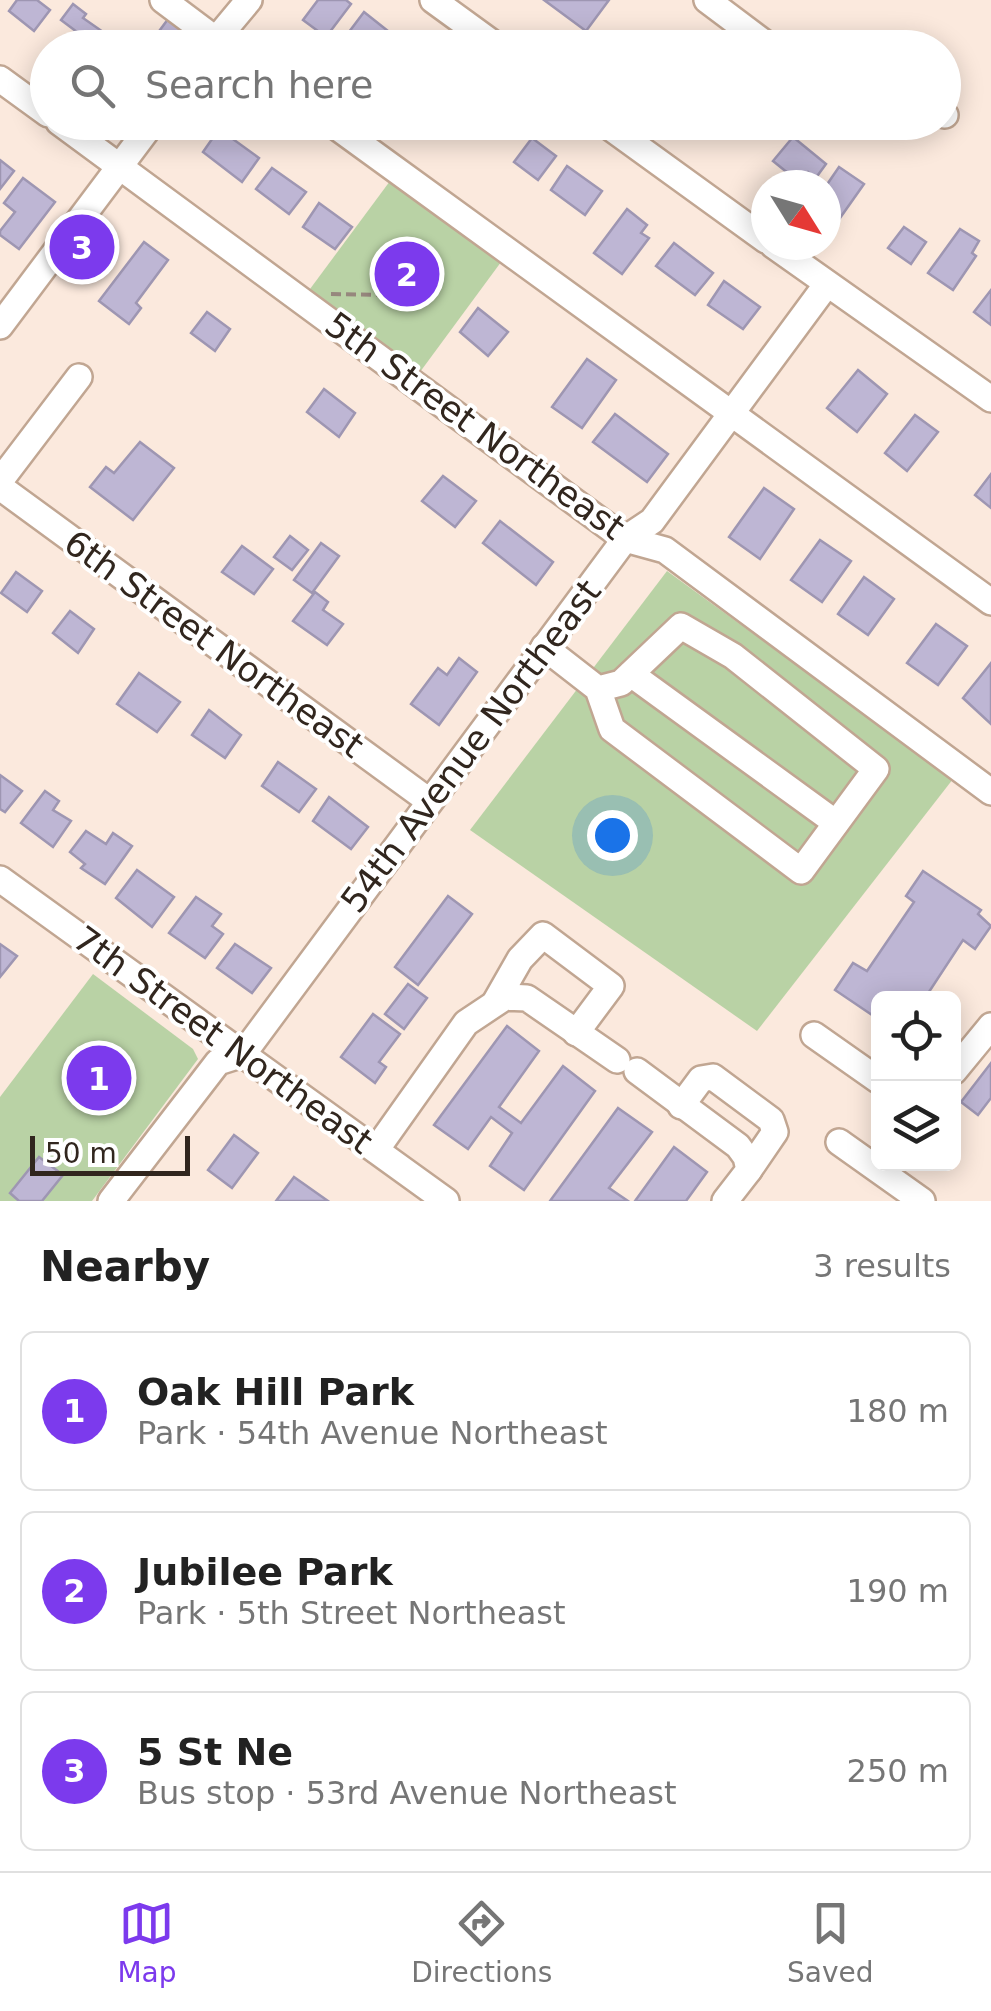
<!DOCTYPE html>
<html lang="en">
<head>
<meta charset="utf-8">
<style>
  :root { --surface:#fff; --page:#f6f6f6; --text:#222; --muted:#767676; --line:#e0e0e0; --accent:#7c3aed }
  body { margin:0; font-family:"DejaVu Sans",sans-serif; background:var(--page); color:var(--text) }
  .controls { position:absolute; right:30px; bottom:30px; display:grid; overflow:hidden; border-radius:15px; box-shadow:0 5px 25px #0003 }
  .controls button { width:90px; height:90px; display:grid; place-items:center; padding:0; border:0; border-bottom:2px solid var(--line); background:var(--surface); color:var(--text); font:50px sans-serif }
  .compass { position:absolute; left:751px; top:170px; width:90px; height:90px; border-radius:50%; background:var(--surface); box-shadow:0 5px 25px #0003; rotate:127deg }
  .scale { position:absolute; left:30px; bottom:25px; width:160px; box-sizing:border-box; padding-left:10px; border:5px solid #31261e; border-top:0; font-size:28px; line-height:35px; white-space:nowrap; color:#31261e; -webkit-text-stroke:8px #fff; paint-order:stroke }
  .you { position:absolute; left:612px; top:835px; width:35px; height:35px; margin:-25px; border:8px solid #fff; border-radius:50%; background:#1a73e8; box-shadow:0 0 0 15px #1a73e833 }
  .badge { display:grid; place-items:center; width:65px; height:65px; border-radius:50%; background:var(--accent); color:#fff; font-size:32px; font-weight:700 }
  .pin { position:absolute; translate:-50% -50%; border:5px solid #fff; box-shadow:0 2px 10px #0006 }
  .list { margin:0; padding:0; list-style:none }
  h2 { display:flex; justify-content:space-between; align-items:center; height:130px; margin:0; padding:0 40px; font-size:42px }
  h2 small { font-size:32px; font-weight:400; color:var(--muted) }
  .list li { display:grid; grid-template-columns:65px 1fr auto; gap:30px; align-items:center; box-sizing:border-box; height:160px; margin:0 20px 20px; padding:0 20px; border:2px solid var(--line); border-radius:15px }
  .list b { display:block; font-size:38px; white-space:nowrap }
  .list p { margin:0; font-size:32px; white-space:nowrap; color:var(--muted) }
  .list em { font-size:32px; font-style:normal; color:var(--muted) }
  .icon { flex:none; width:55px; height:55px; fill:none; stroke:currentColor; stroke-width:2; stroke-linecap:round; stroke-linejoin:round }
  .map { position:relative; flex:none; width:991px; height:1201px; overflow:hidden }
  .search { position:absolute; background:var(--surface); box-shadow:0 5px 25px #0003; left:30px; right:30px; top:30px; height:110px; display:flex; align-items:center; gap:25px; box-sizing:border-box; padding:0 35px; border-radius:55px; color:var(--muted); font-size:38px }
  .sheet { height:670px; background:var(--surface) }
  nav { display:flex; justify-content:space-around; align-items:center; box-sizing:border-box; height:140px; border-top:2px solid var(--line); background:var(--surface); font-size:28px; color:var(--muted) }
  nav a { display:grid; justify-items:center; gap:5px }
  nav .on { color:var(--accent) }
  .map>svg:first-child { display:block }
  .green { fill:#b9d2a5 }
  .building { fill:#beb6d4; stroke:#9e96b2; stroke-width:2.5 }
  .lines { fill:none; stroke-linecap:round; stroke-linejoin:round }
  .minor-casing { stroke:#c1a692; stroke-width:30 }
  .path { stroke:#96877d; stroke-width:4; stroke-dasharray:10 5; stroke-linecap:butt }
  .minor { stroke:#fff; stroke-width:25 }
  .labels { text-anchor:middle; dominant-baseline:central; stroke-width:8; stroke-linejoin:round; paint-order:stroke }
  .street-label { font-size:35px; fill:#31261e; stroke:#fff }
</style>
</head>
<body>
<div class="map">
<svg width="991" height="1201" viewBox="0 0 991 1201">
  <rect width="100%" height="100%" fill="#fbe9dd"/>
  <!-- green -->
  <g class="green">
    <polygon points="393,177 504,258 420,372 310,289"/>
    <polygon points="667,571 953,779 757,1031 470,830"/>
    <polygon points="93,974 193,1049 198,1059 92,1201 0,1201 0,1097"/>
  </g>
  <!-- building -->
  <g class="building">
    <polygon points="17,0 37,0 50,10 34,31 9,11"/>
    <polygon points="318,0 346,0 351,4 326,37 303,20"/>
    <polygon points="544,0 609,0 586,31"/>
    <polygon points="73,4 86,14 83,18 116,41 112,48 77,48 85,38 61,20"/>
    <polygon points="364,12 398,39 391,48 344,48 340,44"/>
    <polygon points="171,15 190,30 177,48 157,34"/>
    <polygon points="290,36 306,48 282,48"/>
    <polygon points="464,122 490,122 481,135"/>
    <polygon points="219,129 259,158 242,182 203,152"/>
    <polygon points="793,137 826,164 815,179 808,172 799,182 773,161"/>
    <polygon points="532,138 556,156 538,180 514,162"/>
    <polygon points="0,160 14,171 0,189"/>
    <polygon points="567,166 602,191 585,215 551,190"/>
    <polygon points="839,167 864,184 840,218 826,209 826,186"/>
    <polygon points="272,168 306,192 289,214 256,189"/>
    <polygon points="23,178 55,202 19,249 0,235 0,231 15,212 4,203"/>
    <polygon points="319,203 352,227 335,249 303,227"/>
    <polygon points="627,209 647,225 641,233 649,238 622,274 594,253"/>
    <polygon points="904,227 926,242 911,264 888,248"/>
    <polygon points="960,229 979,241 972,253 976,256 953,290 928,273"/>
    <polygon points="144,242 168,260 136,303 141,308 129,324 99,301"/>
    <polygon points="674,243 713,273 695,295 656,266"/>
    <polygon points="724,281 760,307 743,329 708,305"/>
    <polygon points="991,290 991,325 974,312"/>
    <polygon points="478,308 508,332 488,356 460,332"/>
    <polygon points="207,312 230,329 215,351 191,333"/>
    <polygon points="587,359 616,380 582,428 552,407"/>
    <polygon points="858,370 887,394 857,432 827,408"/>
    <polygon points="324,389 355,413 339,437 307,412"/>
    <polygon points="615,414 668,454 647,482 593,442"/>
    <polygon points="915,415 938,432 907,471 885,453"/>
    <polygon points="140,442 174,468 133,520 90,487 106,467 114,473"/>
    <polygon points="991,474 991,508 975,495"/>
    <polygon points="443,476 476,501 455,527 422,501"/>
    <polygon points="764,488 794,509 760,559 729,537"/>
    <polygon points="500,521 553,562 536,585 483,543"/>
    <polygon points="290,536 308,550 292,570 274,557"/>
    <polygon points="820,540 851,561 822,602 791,580"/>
    <polygon points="321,543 339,556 312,593 294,580"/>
    <polygon points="242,546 273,569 254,594 222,572"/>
    <polygon points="16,572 42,591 27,612 1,593"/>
    <polygon points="864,577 894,599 868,635 838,614"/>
    <polygon points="315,592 328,602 323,610 343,624 327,645 293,621"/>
    <polygon points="70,611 94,629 78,653 53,633"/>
    <polygon points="936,624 967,646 938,685 907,663"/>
    <polygon points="459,658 477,672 439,725 411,704 438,668 447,675"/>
    <polygon points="991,663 991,724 963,698"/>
    <polygon points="139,673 180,702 157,732 117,704"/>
    <polygon points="209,710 241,735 225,758 192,735"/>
    <polygon points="278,762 316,789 299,812 262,786"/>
    <polygon points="0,775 22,791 5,812 0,809"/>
    <polygon points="45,791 59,801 53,810 71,821 53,847 21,823"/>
    <polygon points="329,797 368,827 351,849 313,821"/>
    <polygon points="86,831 106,844 113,833 132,846 105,884 81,868 85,864 70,852"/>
    <polygon points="137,870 174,897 152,927 116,898"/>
    <polygon points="923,871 981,910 978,914 991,926 975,949 963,940 925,998 878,998 878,1019 835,990 853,963 867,971 914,902 906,896"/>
    <polygon points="448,896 472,914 418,985 395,967"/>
    <polygon points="196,897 221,914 212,926 223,934 205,958 169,933"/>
    <polygon points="0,944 17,956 0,977"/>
    <polygon points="235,944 271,968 252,993 217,968"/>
    <polygon points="408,984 427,998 404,1029 385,1014"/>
    <polygon points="373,1014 400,1034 379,1062 386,1067 375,1083 341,1057"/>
    <polygon points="507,1026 539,1051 499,1107 521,1123 563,1066 595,1091 524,1190 490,1166 512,1133 491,1117 468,1149 434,1125"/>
    <polygon points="991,1063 991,1098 978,1115 961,1102"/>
    <polygon points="618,1108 652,1132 609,1188 628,1201 550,1201"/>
    <polygon points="234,1135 258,1153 232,1188 208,1170"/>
    <polygon points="674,1147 707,1172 686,1201 635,1201"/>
    <polygon points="39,1157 63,1175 42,1201 19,1201 10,1193"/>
    <polygon points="294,1177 328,1201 276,1201"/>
  </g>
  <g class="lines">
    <defs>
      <g id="minor">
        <polyline points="163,0 227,48"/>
        <polyline points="433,0 499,48"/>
        <polyline points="707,0 771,48"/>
        <polyline points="209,48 249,0"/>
        <polyline points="0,79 48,114"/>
        <polyline points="944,115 945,115"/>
        <polyline points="59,122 625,539 665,550 991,792"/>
        <polyline points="330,122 991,602"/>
        <polyline points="603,122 766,240"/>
        <polyline points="773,245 991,399"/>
        <polyline points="0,326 153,122"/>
        <polyline points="0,481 79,377"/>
        <polyline points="0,487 429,801"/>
        <polyline points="544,647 598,689 612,729 801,871 876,769 733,656 681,626 621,683 598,689"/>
        <polyline points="631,674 836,823"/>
        <polyline points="0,879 446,1201"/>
        <polyline points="496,1001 520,959 543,935 611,986 576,1033"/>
        <polyline points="814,1035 878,1080"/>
        <polyline points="637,1071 738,1146 746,1157 749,1170 725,1201"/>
        <polyline points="954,1071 991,1026"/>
        <polyline points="681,1106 701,1079 713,1077 771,1120 775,1132 749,1170"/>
        <polyline points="839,1142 922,1201"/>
        <polyline points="376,1150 466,1023 505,997 527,998 617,1060"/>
        <polyline points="111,1201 218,1062 243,1054 625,539 652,521 827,284"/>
      </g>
    </defs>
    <!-- minor casing -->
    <use href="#minor" class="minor-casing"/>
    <!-- path -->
    <polyline class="path" points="331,294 384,295"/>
    <!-- minor -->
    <use href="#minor" class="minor"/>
  </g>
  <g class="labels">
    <!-- street labels -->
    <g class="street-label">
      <text transform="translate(475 426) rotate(36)">5th Street Northeast</text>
      <text transform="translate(214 644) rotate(36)">6th Street Northeast</text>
      <text transform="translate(471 746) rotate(-53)">54th Avenue Northeast</text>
      <text transform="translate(223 1040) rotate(36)">7th Street Northeast</text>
    </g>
  </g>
</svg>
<div class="controls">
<button><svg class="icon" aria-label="locate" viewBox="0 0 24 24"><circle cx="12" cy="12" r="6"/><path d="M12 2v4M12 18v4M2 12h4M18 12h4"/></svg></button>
<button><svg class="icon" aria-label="layers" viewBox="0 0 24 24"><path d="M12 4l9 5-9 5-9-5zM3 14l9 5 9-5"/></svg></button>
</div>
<svg class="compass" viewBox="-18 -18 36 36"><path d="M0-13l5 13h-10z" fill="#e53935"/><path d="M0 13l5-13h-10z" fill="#767676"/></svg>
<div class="scale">50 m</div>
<div class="you"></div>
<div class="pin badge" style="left:99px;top:1078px">1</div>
<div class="pin badge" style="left:407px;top:274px">2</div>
<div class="pin badge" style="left:82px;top:247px">3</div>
<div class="search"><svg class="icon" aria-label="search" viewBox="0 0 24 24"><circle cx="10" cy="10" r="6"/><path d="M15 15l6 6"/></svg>Search here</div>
</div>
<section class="sheet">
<h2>Nearby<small>3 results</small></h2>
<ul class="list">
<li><span class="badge">1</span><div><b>Oak Hill Park</b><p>Park · 54th Avenue Northeast</p></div><em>180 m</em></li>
<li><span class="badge">2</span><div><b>Jubilee Park</b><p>Park · 5th Street Northeast</p></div><em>190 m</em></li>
<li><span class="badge">3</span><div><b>5 St Ne</b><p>Bus stop · 53rd Avenue Northeast</p></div><em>250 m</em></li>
</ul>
</section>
<nav>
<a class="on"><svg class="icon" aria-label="map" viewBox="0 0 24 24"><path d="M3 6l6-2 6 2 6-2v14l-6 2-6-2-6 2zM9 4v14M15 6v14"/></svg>Map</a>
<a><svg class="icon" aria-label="directions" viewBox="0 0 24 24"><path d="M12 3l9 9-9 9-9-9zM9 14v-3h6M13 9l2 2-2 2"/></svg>Directions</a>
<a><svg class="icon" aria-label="saved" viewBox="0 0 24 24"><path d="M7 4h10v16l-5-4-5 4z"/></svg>Saved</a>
</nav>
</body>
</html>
